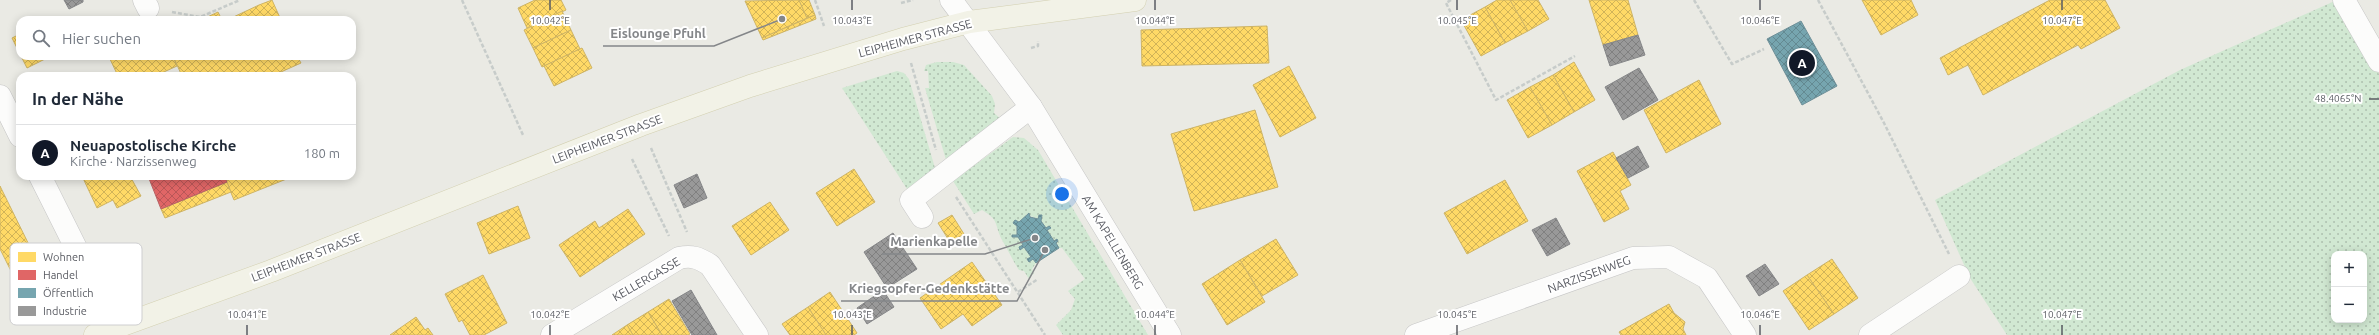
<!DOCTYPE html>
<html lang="de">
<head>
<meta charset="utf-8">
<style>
  :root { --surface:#fff; --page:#f2f2f3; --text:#1f2937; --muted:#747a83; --line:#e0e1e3; --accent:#111827 }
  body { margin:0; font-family:Ubuntu,sans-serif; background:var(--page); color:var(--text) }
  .controls { position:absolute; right:12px; bottom:12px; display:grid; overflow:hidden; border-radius:8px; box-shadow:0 2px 10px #0003 }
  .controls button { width:36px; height:36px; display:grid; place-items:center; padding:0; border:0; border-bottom:1px solid var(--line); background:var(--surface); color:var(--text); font:20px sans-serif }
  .you { position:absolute; left:1062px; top:194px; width:14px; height:14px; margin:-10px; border:3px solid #fff; border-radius:50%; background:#1a73e8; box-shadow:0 0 0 6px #1a73e833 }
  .badge { display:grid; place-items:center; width:26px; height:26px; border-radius:50%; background:var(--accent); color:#fff; font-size:13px; font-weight:700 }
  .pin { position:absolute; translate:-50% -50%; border:2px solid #fff; box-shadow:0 1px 4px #0006 }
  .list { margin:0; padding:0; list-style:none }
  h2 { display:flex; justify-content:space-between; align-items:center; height:52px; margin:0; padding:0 16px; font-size:17px }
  h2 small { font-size:13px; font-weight:400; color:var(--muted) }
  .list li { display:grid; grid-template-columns:26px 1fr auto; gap:12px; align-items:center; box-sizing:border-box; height:56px; padding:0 16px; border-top:1px solid var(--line) }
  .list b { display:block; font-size:15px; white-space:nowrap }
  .list p { margin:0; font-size:13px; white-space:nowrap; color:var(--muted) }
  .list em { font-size:13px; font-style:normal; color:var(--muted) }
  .icon { flex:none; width:22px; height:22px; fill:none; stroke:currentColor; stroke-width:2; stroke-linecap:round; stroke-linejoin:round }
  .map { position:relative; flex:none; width:2379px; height:335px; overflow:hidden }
  .search { position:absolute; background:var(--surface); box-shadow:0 2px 10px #0003; left:16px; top:16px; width:340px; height:44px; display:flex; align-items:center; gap:10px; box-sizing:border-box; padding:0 14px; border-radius:12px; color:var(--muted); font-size:15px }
  .panel { position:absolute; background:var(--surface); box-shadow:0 2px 10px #0003; left:16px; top:72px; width:340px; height:108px; border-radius:12px }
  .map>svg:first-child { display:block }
  .grass { fill:url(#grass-dots); fill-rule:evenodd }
  .homes { fill:url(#homes-cross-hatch); stroke:#ceb465 }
  .shops { fill:url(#shops-cross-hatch); stroke:#b86365 }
  .public { fill:url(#public-cross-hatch); stroke:#6e8f98 }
  .industry { fill:url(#industry-cross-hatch); stroke:#868789 }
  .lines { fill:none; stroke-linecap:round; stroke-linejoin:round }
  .minor-casing { stroke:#c6c6c6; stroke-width:23 }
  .major-casing { stroke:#d3d0b1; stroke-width:23 }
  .path { stroke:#c7ccca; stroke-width:2.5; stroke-dasharray:4 2; stroke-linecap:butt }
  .minor { stroke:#fcfcfb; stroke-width:22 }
  .major { stroke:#f2f2e7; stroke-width:22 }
  .ticks { fill:none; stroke:#5a5c63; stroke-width:1.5 }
  .labels { text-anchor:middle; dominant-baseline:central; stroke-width:4; stroke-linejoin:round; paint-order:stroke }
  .street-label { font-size:12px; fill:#5a5c63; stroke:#fff }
  .key { fill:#fff; stroke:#ceced0; stroke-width:1 }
  .key-label { font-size:11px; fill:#5a5c63 }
  .ticks-label { font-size:10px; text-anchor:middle; fill:#5a5c63; stroke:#fff; stroke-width:4; stroke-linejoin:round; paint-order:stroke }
  .leader { fill:none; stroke:#848689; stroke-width:1.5 }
  .callout-dot { fill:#848689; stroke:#fff; stroke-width:1.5 }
  .callout-label { font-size:13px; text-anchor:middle; font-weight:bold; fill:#848689; stroke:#fff; stroke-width:4; stroke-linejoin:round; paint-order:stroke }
</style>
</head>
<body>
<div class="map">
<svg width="2379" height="335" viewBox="0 0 2379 335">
  <defs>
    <pattern id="grass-dots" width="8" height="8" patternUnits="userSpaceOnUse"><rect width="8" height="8" fill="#d1e8d2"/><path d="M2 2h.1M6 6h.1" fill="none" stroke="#adbfae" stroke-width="1.8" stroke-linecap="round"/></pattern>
    <pattern id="homes-cross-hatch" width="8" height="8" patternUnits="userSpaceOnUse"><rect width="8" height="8" fill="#ffd966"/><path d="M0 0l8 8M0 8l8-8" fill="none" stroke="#d1b358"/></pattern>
    <pattern id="shops-cross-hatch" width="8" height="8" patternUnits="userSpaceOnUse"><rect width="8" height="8" fill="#e06666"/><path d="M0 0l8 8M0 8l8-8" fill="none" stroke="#b95758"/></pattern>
    <pattern id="public-cross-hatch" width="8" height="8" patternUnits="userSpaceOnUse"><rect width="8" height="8" fill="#76a5af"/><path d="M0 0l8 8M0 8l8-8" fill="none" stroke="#648a92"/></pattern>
    <pattern id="industry-cross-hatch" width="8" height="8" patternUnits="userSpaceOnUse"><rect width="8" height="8" fill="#999"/><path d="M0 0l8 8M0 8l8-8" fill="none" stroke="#808080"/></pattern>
  </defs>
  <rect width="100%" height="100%" fill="#eaeae4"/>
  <!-- grass -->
  <g class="grass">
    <path d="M2337,0L2379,74V335H2007L1970,278L1935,200L2180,70ZM2334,254H2364V320H2334Z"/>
    <polygon points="937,62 953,62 964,65 992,96 995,104 994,113 1001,119 946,160 925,88 929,88 928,71 924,71 926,65"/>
    <polygon points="897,71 904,73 909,79 935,168 907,189 842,88"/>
    <path d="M1013,137L1024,138L1038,150L1148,335H1063L1056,325L1071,310L1075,299L1068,291L1085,279L1062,248H1059L1056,243L1058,241L1057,239L1054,241L1047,230L1051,228L1049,226L1046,228L1041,221L1042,215H1039L1038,219L1026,214L1027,217L1019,222L1015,220L1013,223L1017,226V235H1013L1012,237H1018L1023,245L1019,247L1020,249L1024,247L1031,257L1027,259L1029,262L1033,259L1036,263L1032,269L1034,273L1029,279L1024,271L1019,270C1013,261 1008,250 1002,240C994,224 1000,221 982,210L974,214L953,181Z"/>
  </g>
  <!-- homes -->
  <g class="homes">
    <polygon points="272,0 281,20 227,20 259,5"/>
    <polygon points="535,0 561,0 566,10 527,28 518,8"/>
    <polygon points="799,0 807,18 762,38 745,1"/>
    <polygon points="799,0 809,0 815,15 807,18"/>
    <polygon points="1497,0 1510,0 1528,31 1505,43 1485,7"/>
    <polygon points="1510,0 1538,0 1549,19 1528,31"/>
    <polygon points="1589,0 1628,0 1638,35 1603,45"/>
    <polygon points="1862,0 1911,0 1918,15 1881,35"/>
    <polygon points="2050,0 2105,0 2120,28 2081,49 2078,45 1983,95 1968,65 1948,75 1940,58"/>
    <polygon points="1485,7 1505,43 1481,56 1461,20"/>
    <polygon points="562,11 571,30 533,48 524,30"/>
    <polygon points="218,12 222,20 201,20"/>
    <polygon points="815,15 816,19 763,40 762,38"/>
    <polygon points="1267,26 1269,63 1142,66 1141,30"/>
    <polygon points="571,30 580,49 542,67 533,48"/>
    <polygon points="20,34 20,54 12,38"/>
    <polygon points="582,48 592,68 554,86 544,66"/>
    <polygon points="21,56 51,56 27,68"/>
    <polygon points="111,56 173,56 177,66 155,76 118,76 109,57"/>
    <polygon points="173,56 297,56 301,63 272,76 182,76"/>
    <polygon points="1574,62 1595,100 1574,112 1553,75"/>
    <polygon points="1289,66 1316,118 1280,137 1253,85"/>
    <polygon points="1553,75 1574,112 1552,125 1530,87"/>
    <polygon points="1699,80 1721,124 1666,153 1644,110"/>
    <polygon points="1530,87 1552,125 1528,138 1507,100"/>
    <polygon points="1255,110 1278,187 1194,211 1171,134"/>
    <polygon points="1613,152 1631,185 1620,191 1629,209 1604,222 1577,171"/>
    <polygon points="854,169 875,202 837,226 816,193"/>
    <polygon points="82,176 130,176 141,196 117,208 113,200 97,208"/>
    <polygon points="224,176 294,176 234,200"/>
    <polygon points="1505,180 1528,221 1467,254 1444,213"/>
    <polygon points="227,182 231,192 165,218 161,209"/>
    <polygon points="0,186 37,261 12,273 0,249"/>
    <polygon points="770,202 789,230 751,255 732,226"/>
    <polygon points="518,206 530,238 489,254 477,223"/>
    <polygon points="628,209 645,234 580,277 559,245 595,221 599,228"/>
    <polygon points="952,215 964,234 950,242 938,223"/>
    <polygon points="1276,239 1298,275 1262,296 1240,260"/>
    <polygon points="1832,259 1858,298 1834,314 1807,275"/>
    <polygon points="1240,260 1265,302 1227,325 1202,284"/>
    <polygon points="972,262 1002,305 972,326 963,314 941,329 920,298"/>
    <polygon points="483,275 507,323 484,335 470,335 462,320 459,322 445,294"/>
    <polygon points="1807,275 1834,314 1809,330 1783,291"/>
    <polygon points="830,292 857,333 854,335 826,335 808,307"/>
    <polygon points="669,299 690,334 688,335 662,335 648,312"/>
    <polygon points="1669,304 1674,313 1685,322 1683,329 1686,335 1621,335 1619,332"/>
    <polygon points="808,307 826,335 790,335 782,324"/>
    <polygon points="648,312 662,335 633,335 627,325"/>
    <polygon points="416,317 425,330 428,328 433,335 390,335"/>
    <polygon points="627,325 633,335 612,335"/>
  </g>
  <!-- shops -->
  <polygon class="shops" points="148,176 224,176 227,182 161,209"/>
  <!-- public -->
  <g class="public">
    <polygon points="1801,21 1837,86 1802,105 1767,39"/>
    <polygon points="1029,213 1030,217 1038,219 1039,215 1042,215 1041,221 1046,228 1049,226 1051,228 1047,230 1054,241 1057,239 1058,241 1056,243 1059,248 1036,263 1033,259 1029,262 1027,259 1031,257 1024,247 1020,250 1019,247 1023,245 1018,237 1012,237 1012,235 1017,235 1017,226 1013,223 1015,220 1019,222"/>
  </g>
  <!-- industry -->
  <g class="industry">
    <polygon points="64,0 83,0 83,2 69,9"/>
    <polygon points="1638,35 1645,55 1610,66 1603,45"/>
    <polygon points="1639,68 1658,100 1623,120 1605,87"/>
    <polygon points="1638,146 1649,167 1628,178 1616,158"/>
    <polygon points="697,174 707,198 684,208 674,185"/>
    <polygon points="1556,218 1570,244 1547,256 1532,230"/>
    <polygon points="893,233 917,269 887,288 864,252"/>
    <polygon points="1765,264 1779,284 1759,296 1746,276"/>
    <polygon points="691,290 717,335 692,335 672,301"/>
    <polygon points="883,290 894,307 867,324 857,308"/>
  </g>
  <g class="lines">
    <defs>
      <g id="minor">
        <polyline points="144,0 148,8"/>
        <polyline points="951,0 1031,107 1170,335"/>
        <polyline points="2344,0 2379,61"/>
        <polyline points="0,96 20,136"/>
        <polyline points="40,176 116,328"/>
        <polyline points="922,217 911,200 1031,107"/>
        <path d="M552,335L679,258C692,255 699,258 710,265L757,335"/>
        <polyline points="1416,335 1633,258 1669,257 1707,278 1745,335"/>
        <polyline points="1870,335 1959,276"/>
      </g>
      <polyline id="major" points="95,335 271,271 641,125 750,86 903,39 969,22 1135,0"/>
    </defs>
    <!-- minor casing -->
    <use href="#minor" class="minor-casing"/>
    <!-- major casing -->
    <use href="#major" class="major-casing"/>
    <!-- path -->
    <g class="path">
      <polyline points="462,0 523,135"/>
      <polyline points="815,0 824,26"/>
      <polyline points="1451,0 1446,3 1496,100 1575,56"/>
      <polyline points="1694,0 1732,64 1764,49"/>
      <polyline points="1818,0 1884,123 1949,254"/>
      <polyline points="901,3 913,0"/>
      <polyline points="172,12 200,17 240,0"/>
      <polyline points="1031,48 1038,46 1038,41"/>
      <polyline points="911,63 936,150"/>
      <polyline points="651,148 687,232"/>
      <polyline points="632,159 669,236"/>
      <polyline points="956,197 1045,335"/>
      <polyline points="1018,292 1038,279"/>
      <polyline points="58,311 76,306"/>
    </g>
    <!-- minor -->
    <use href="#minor" class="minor"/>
    <!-- major -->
    <use href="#major" class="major"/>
  </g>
  <!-- ticks -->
  <path class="ticks" d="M550,0V10M852,0V10M1155,0V10M1457,0V10M1760,0V10M2062,0V10M2369,99H2379M247,325V335M550,325V335M852,325V335M1155,325V335M1457,325V335M1760,325V335M2062,325V335"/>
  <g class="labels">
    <!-- street labels -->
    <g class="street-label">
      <text transform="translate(915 38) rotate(-15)">LEIPHEIMER STRASSE</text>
      <text transform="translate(607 139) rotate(-21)">LEIPHEIMER STRASSE</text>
      <text transform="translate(1113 242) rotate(59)">AM KAPELLENBERG</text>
      <text transform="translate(306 257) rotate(-21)">LEIPHEIMER STRASSE</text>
      <text transform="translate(1589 274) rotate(-20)">NARZISSENWEG</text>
      <text transform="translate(646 279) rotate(-30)">KELLERGASSE</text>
    </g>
  </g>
  <!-- legend -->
  <rect x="10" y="243" width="132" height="82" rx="6" class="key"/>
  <rect x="18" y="252" width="18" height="10" fill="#ffd966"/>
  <rect x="18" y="270" width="18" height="10" fill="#e06666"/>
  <rect x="18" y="288" width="18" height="10" fill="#76a5af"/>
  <rect x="18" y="306" width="18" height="10" fill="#999"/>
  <g class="key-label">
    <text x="43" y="261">Wohnen</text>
    <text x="43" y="279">Handel</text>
    <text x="43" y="297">Öffentlich</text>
    <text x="43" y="315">Industrie</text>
  </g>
  <g class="ticks-label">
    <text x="550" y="24">10.042°E</text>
    <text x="852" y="24">10.043°E</text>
    <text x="1155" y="24">10.044°E</text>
    <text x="1457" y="24">10.045°E</text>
    <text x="1760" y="24">10.046°E</text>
    <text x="2062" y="24">10.047°E</text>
    <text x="2338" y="102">48.4065°N</text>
    <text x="247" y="318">10.041°E</text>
    <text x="550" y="318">10.042°E</text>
    <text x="852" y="318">10.043°E</text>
    <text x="1155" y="318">10.044°E</text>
    <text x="1457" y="318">10.045°E</text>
    <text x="1760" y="318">10.046°E</text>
    <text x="2062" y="318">10.047°E</text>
  </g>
  <!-- callouts -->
  <path class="leader" d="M782 19L714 46H603M1035 238L985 254H882M1045 250L1017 301H841"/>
  <g class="callout-dot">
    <circle cx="782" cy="19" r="4"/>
    <circle cx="1035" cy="238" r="4"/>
    <circle cx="1045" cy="250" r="4"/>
  </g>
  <g class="callout-label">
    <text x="658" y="38">Eislounge Pfuhl</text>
    <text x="934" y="246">Marienkapelle</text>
    <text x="929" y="293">Kriegsopfer-Gedenkstätte</text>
  </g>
</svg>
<div class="controls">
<button>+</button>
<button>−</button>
</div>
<div class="you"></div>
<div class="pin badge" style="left:1802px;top:63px">A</div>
<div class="search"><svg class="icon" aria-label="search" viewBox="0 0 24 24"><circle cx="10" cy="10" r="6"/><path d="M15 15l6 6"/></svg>Hier suchen</div>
<section class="panel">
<h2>In der Nähe<small></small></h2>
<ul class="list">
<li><span class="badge">A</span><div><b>Neuapostolische Kirche</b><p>Kirche · Narzissenweg</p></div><em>180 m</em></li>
</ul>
</section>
</div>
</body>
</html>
